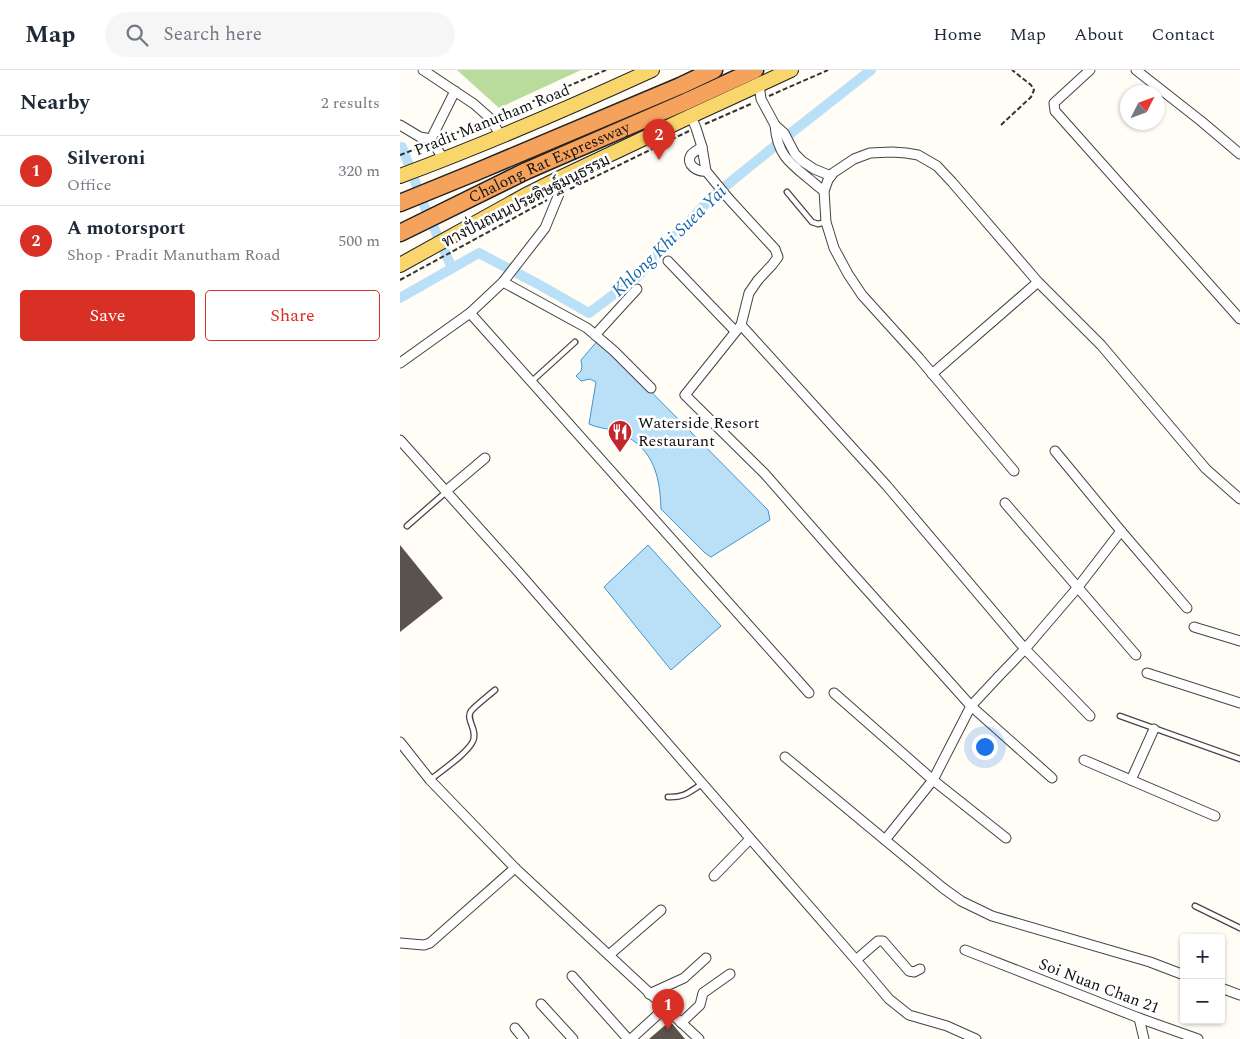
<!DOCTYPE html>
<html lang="en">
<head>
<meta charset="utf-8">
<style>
  :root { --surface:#fff; --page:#f6f6f7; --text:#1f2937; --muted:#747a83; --line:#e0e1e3; --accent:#d93025 }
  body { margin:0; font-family:Spectral,Sarabun,serif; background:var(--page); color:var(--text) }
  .controls { position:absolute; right:15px; bottom:15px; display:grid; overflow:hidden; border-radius:5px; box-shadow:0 1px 4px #0004 }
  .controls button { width:45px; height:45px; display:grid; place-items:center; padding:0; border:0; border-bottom:1px solid var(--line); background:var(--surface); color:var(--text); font:25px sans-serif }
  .compass { position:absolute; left:720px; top:15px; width:45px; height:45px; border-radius:50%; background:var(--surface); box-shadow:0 1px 4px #0004; rotate:48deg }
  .you { position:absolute; left:584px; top:676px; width:18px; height:18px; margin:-12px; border:4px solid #fff; border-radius:50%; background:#1a73e8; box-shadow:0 0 0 8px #1a73e833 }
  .badge { display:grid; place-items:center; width:32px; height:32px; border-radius:50%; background:var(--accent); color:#fff; font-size:16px; font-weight:700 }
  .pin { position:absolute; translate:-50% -41px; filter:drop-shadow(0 1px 2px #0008) }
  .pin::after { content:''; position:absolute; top:26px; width:18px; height:15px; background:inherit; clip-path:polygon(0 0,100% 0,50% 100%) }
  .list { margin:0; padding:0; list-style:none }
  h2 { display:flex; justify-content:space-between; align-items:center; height:65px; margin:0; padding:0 20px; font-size:21px }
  h2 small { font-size:16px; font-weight:400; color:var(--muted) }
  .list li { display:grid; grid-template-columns:32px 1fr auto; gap:15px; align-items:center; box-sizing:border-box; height:70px; padding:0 20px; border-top:1px solid var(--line) }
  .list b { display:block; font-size:19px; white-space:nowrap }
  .list p { margin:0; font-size:16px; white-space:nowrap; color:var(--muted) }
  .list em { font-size:16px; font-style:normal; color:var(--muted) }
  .actions { display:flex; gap:10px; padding:15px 20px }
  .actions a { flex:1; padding:11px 0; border:1px solid var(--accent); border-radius:5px; text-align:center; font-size:18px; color:var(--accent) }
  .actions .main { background:var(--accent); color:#fff }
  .icon { flex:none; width:28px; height:28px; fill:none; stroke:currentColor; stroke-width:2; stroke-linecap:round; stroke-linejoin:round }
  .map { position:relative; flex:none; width:840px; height:969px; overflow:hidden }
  header { display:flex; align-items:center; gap:30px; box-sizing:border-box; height:70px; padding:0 25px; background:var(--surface); border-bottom:1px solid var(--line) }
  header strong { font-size:24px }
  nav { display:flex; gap:28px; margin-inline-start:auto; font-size:18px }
  .search { width:350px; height:45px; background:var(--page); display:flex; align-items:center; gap:12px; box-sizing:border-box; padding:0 18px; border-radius:28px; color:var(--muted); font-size:19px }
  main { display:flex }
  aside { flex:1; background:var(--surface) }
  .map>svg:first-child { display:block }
  .forest { fill:#b9dc9c }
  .water { fill:#b9e0f7; stroke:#3f96cf }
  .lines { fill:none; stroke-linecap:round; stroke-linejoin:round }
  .canal { stroke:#b9e0f7; stroke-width:10 }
  .building { fill:#5a524d }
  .lane-casing { stroke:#444; stroke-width:7 }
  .street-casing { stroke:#444; stroke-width:11 }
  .primary-casing { stroke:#222; stroke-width:16 }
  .highway-casing { stroke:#222; stroke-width:19 }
  .path { stroke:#333; stroke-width:2; stroke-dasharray:5 2.5; stroke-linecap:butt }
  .lane { stroke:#fff; stroke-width:4.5 }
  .street { stroke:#fff; stroke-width:9 }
  .primary { stroke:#f9d66b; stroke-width:14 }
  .highway { stroke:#f5a25d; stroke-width:16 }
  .labels { text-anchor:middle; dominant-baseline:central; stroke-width:5; stroke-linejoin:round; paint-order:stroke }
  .street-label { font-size:16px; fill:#111; stroke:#fff }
  .poi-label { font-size:16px; fill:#111; stroke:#fff; text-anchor:start }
  .water-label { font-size:18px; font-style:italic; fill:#1768a6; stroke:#fff }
</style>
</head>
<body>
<header>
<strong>Map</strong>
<div class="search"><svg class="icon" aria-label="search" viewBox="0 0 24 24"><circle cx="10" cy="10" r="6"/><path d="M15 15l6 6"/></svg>Search here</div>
<nav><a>Home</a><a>Map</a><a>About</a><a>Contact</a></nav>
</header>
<main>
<aside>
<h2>Nearby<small>2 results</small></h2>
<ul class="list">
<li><span class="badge">1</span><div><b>Silveroni</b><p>Office</p></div><em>320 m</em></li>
<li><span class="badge">2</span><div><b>A motorsport</b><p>Shop · Pradit Manutham Road</p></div><em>500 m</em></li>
</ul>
<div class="actions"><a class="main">Save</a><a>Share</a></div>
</aside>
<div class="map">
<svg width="840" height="969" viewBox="0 0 840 969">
  <rect width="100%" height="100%" fill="#fffdf5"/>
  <!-- forest -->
  <polygon class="forest" points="57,0 181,0 99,38"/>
  <!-- water -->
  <g class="water">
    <path d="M199,269L368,440L370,450L311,487L305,483L261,439C260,403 252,375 215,361C206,358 197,358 189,354L196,312L190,309L181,311L176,306L181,301L182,296L181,290Z"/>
    <polygon points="248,475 321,556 271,600 204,517"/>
  </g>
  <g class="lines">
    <!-- canal -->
    <g class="canal">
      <polyline points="2,77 26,140 52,198"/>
      <polyline points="0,228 79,183 138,214 189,243 237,207 312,127 396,59 471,0"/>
    </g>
  </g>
  <!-- building -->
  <g class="building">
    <polygon points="0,475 43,528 0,562"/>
    <polygon points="270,951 285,969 249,969"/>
  </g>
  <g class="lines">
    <defs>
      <g id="lane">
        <polyline points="387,122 412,152 418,154 426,152"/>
        <polyline points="131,312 175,272"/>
        <polyline points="7,456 46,422"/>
        <polyline points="720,646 840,689"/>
        <path d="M30,710C41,701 68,683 73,671C78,659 65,650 71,641C76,635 88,626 95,620"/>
        <path d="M268,727C284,728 289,722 302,714"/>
        <polyline points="795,836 840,858"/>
      </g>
      <g id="street">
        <polyline points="23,0 74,34 91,49 101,67"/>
        <polyline points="690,0 654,33 655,41 840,249"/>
        <polyline points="736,0 801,51 840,84"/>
        <polyline points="359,14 361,29 375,55 384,63 395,84 402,91 414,99 431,106"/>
        <polyline points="291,46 296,58 302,77 306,101 329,129 375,179 378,187 372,195 358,210 349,223 341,255 285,325 364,403 451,502 571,636 652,708"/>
        <polyline points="0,55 20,67 31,69 44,90"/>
        <path d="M375,55C377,83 388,92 408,108C413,112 418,117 424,121"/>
        <polyline points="31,69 55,21"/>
        <path d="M302,77C299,79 293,82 291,85C285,95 298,102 306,101"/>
        <polyline points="268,191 335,261"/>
        <polyline points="103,212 187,258 214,281 251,318"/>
        <polyline points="70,243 409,623"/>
        <polyline points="341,255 487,416 625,579 690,646"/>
        <polyline points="195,265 237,219"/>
        <polyline points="0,293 70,243 103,212 145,158 159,124 162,107"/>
        <polyline points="532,304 638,212"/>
        <polyline points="0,370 120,504 456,890 489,929 509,945 547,956 576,969"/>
        <polyline points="655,381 721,461 787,538"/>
        <polyline points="614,401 519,288 462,225 448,204 434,178 426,152 424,121 428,110 433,103 454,89 470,83 492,82 506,83 518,85 537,96 552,112 638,212 701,275 806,399 840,429"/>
        <polyline points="46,421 85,388"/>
        <polyline points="605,433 736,585"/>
        <polyline points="794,557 840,571"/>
        <polyline points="747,603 840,633"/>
        <polyline points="434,623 533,710 606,768"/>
        <polyline points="0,672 30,710 115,798 299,969"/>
        <polyline points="385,687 543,818 561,831 592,846 750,892 784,905"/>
        <polyline points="684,690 815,746"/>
        <polyline points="731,710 754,659"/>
        <polyline points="485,770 533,710 571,636 599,606 625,579 678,517 721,461"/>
        <polyline points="314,806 350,769"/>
        <polyline points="0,873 24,875 30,873 115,798"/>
        <polyline points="565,880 739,948 798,969"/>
        <polyline points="209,885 261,840"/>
        <polyline points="456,890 478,871 483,871 509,901 514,902 520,899"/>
        <polyline points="172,906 228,969"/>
        <polyline points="821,918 840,925"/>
        <polyline points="249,924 284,908 306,888"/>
        <polyline points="141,934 173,969"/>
        <polyline points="739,948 744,969"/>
        <polyline points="281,953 300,935 303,923 330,904"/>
        <polyline points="115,958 124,969"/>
        <polyline points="231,969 265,938"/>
      </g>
      <g id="primary">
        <path d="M0,106C86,74 169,38 252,0"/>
        <polyline points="0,195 124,126 162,107 291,46 391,0"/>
      </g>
      <g id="highway">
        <polyline points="0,133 76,102 280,16 314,0"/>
        <path id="s1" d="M0,163L126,101L285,32L355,0"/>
      </g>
    </defs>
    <!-- lane casing -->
    <use href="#lane" class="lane-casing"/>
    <!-- street casing -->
    <use href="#street" class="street-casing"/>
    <!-- primary casing -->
    <use href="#primary" class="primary-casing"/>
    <!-- highway casing -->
    <use href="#highway" class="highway-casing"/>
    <!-- path -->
    <g class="path">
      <polyline points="369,26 428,0"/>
      <polyline points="98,46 206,0"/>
      <polyline points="305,54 353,33"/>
      <polyline points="601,55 631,27 634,20 631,15 612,0"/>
      <polyline points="42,68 82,53"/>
      <polyline points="0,85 21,77"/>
      <polyline points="170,119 289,61"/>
      <polyline points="0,210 147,130"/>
    </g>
    <!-- lane -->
    <use href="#lane" class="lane"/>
    <!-- street -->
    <use href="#street" class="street"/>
    <!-- primary -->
    <use href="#primary" class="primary"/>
    <!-- highway -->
    <use href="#highway" class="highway"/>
  </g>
  <!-- icons -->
  <defs>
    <symbol id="restaurant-pin" viewBox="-11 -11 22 30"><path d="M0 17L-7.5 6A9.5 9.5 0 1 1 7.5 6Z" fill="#c4262e" stroke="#fff"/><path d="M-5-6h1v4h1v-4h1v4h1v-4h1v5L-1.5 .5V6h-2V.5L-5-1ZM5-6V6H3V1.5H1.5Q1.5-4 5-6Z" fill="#fff"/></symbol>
  </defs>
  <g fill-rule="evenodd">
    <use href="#restaurant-pin" x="206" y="348" width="28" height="38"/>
  </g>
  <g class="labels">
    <!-- street labels -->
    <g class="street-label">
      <text transform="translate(92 50) rotate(-22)">Pradit Manutham Road</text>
      <text stroke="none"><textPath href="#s1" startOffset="165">Chalong Rat Expressway</textPath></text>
      <text transform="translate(126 131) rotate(-27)">ทางปั่นถนนประดิษฐ์มนูธรรม</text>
      <text transform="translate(699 916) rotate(21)">Soi Nuan Chan 21</text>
    </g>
    <!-- poi labels -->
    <g class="poi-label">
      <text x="238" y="353">Waterside Resort<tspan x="238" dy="18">Restaurant</tspan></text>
    </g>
    <!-- water labels -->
    <g class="water-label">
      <text transform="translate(269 171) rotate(-44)">Khlong Khi Suea Yai</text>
    </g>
  </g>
</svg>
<div class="controls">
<button>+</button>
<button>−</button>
</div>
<svg class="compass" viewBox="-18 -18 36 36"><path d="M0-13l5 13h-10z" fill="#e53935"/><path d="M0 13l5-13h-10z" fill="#747a83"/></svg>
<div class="you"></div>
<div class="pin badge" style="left:268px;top:960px">1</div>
<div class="pin badge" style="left:259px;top:90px">2</div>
</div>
</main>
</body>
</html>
